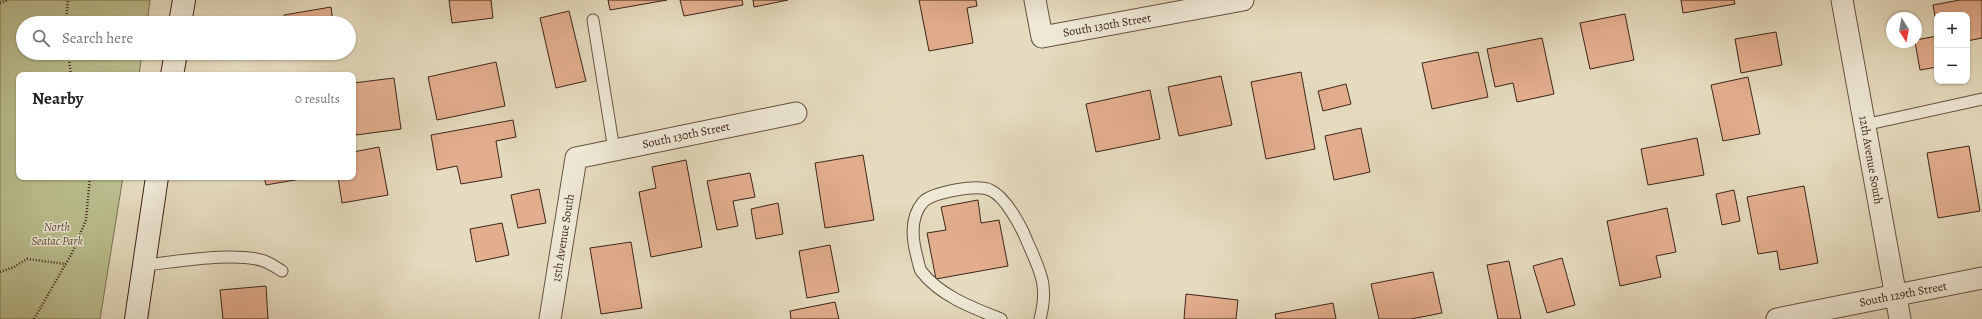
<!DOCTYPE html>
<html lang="en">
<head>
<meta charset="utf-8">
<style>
  :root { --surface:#fff; --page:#f2f2f2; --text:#202124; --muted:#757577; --line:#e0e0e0 }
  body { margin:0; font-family:Alegreya,serif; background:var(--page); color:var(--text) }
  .controls { position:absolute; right:12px; top:12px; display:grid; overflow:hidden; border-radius:8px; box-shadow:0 1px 3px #0004 }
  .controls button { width:36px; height:36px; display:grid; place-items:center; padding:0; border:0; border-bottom:1px solid var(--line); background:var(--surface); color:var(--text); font:20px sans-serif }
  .compass { position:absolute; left:1886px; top:12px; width:36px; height:36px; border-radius:50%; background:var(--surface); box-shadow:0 1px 3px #0004; rotate:169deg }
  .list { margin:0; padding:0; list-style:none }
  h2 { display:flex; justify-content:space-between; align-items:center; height:52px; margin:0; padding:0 16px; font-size:17px }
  h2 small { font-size:13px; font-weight:400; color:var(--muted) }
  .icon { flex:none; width:22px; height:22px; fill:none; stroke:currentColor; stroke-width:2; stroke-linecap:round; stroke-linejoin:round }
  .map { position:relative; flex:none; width:1982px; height:319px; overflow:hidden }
  .search { position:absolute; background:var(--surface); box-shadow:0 1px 3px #0004; left:16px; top:16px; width:340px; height:44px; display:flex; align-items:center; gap:10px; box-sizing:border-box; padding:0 14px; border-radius:22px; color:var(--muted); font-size:15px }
  .panel { position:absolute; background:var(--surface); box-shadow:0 1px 3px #0004; left:16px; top:72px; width:340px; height:108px; border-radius:8px }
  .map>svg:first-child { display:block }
  .green { fill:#babe8e; stroke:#7c7254 }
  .building { fill:#e3ae8e; stroke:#3e2519 }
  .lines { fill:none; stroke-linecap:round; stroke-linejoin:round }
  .service-casing { stroke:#685242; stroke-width:13 }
  .minor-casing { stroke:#685242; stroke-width:23 }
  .secondary-casing { stroke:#3e2519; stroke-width:24 }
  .path { stroke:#3e2519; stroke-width:2.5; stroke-dasharray:1 2; stroke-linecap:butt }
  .service { stroke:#eee8d5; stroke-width:11 }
  .minor { stroke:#eee8d5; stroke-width:21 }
  .secondary { stroke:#eee8d5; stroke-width:22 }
  .labels { text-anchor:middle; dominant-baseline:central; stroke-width:3; stroke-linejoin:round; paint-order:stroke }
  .street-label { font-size:12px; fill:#3e2519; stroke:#eee8d5 }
  .park-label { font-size:12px; font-style:italic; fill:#5d4b36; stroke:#eee8d5 }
</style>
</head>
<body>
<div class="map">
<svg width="1982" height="319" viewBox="0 0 1982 319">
  <rect width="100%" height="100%" fill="#e5dbbe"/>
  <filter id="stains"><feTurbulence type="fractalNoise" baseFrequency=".005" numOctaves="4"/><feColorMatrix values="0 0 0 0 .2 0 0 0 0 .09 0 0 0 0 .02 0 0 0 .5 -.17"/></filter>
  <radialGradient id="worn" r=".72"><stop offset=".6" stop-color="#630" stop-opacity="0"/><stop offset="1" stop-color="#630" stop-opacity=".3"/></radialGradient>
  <!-- green -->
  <polygon class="green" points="0,0 150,0 147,23 23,23 23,53 142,53 139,75 19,75 19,177 123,177 100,319 0,319"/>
  <!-- building -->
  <g class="building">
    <polygon points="449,0 491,0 493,18 452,23"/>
    <polygon points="608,0 667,0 610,10"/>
    <polygon points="680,0 742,0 743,5 684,16"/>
    <polygon points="753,0 788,0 754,7"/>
    <polygon points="919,0 976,0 977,6 967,8 973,43 929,51"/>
    <polygon points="1681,0 1734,0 1735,4 1683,13"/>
    <polygon points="1960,0 1982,0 1982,38 1967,41 1967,15 1937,15 1937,27 1933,5"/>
    <polygon points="331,7 333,23 285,23 284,15"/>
    <polygon points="569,11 586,81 556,88 540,18"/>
    <polygon points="1625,14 1634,60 1590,69 1580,23"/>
    <polygon points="1776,32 1782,65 1741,73 1735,39"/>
    <polygon points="1937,36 1937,67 1920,70 1915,42 1916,40"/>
    <polygon points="1542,38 1554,94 1517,102 1513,83 1495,87 1487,49"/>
    <polygon points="1478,52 1488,97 1432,109 1422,63"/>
    <polygon points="496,62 505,106 437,120 428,77"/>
    <polygon points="1301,72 1315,149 1266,159 1251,82"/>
    <polygon points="1221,76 1232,125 1179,136 1168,87"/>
    <polygon points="1748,77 1760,134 1723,141 1711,85"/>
    <polygon points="394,78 401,129 356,135 353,114 353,83"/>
    <polygon points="1346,84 1351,104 1323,111 1318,91"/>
    <polygon points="1150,90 1160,139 1096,152 1086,104"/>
    <polygon points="513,120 516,137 496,141 502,177 461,184 457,166 437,170 431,135"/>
    <polygon points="1361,128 1370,172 1334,180 1325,136"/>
    <polygon points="1697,138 1704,175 1648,185 1641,149"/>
    <polygon points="1969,146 1980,211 1938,218 1927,153"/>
    <polygon points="379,147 388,195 342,203 338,177 353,177 353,152"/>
    <polygon points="863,155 874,220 825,228 815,163"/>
    <polygon points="686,160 702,247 651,257 639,192 656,188 652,167"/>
    <polygon points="750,173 755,197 733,201 738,226 717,230 707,181"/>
    <polygon points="264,177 312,177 266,185"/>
    <polygon points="1804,186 1818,263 1780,270 1777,251 1758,254 1747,197"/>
    <polygon points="539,189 546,223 518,228 511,195"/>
    <polygon points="1734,190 1740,221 1722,225 1716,194"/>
    <polygon points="978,200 981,223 999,220 1008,266 936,279 927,233 946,230 941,207"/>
    <polygon points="778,203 783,234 756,239 751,209"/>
    <polygon points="1667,208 1676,252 1656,256 1661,277 1620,286 1607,221"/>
    <polygon points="502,223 509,255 476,262 470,229"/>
    <polygon points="631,242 642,308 601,314 590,248"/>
    <polygon points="830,245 839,292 807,298 799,251"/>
    <polygon points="1562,258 1575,305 1547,313 1533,266"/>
    <polygon points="1509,261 1521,319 1498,319 1487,265"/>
    <polygon points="1433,272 1442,313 1411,319 1379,319 1371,284"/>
    <polygon points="266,286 268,319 223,319 220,290"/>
    <polygon points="1186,294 1238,300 1236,319 1184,319"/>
    <polygon points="835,302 839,319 791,319 790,311"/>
    <polygon points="1333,303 1336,319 1276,319 1275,314"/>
  </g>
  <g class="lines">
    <defs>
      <g id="service">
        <polyline points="593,20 614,150"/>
        <polyline points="1864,125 1982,99"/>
        <path d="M144,265C175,262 235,251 264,261C270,263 277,268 282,271"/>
        <path d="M1001,319C973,308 940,296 921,271C919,267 918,261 917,257C912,239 910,217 923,202C933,192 978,184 990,190C1005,196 1021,226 1027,241C1040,271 1049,285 1040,319"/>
      </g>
      <g id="minor">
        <polyline points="1035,0 1042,37 1243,0"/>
        <polyline points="1842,0 1900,319"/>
        <polyline points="550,319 576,158 796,113"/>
        <polyline points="1777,319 1982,278"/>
      </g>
      <g id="secondary">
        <polyline points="180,23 184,0"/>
        <polyline points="172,75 176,53"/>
        <polyline points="136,319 157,177"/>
      </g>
    </defs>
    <!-- service casing -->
    <use href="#service" class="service-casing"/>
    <!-- minor casing -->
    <use href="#minor" class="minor-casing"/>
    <!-- secondary casing -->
    <use href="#secondary" class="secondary-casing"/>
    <!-- path -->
    <g class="path">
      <polyline points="0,3 8,0"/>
      <polyline points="66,23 68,0"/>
      <polyline points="68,53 71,75"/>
      <polyline points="0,272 14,267 27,259 66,264"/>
      <polyline points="34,319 72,253 86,220 90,177"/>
    </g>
    <!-- service -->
    <use href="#service" class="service"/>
    <!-- minor -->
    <use href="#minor" class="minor"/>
    <!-- secondary -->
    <use href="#secondary" class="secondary"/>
  </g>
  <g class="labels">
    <!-- street labels -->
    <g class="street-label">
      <text transform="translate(1107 25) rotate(-10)">South 130th Street</text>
      <text transform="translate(686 135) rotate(-12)">South 130th Street</text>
      <text transform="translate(1871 160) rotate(80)">12th Avenue South</text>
      <text transform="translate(563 238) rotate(-81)">15th Avenue South</text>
      <text transform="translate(1903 294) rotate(-11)">South 129th Street</text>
    </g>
    <!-- park labels -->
    <g class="park-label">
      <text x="57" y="227">North<tspan x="57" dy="14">Seatac Park</tspan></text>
    </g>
  </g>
  <rect width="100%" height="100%" filter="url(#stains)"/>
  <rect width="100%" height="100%" fill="url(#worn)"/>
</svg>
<div class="controls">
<button>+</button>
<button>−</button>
</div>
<svg class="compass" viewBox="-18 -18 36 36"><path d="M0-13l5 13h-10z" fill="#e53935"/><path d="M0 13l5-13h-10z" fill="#757577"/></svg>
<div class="search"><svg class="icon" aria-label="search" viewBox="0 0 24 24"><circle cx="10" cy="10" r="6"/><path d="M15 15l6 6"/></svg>Search here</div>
<section class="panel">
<h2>Nearby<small>0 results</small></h2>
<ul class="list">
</ul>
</section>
</div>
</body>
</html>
